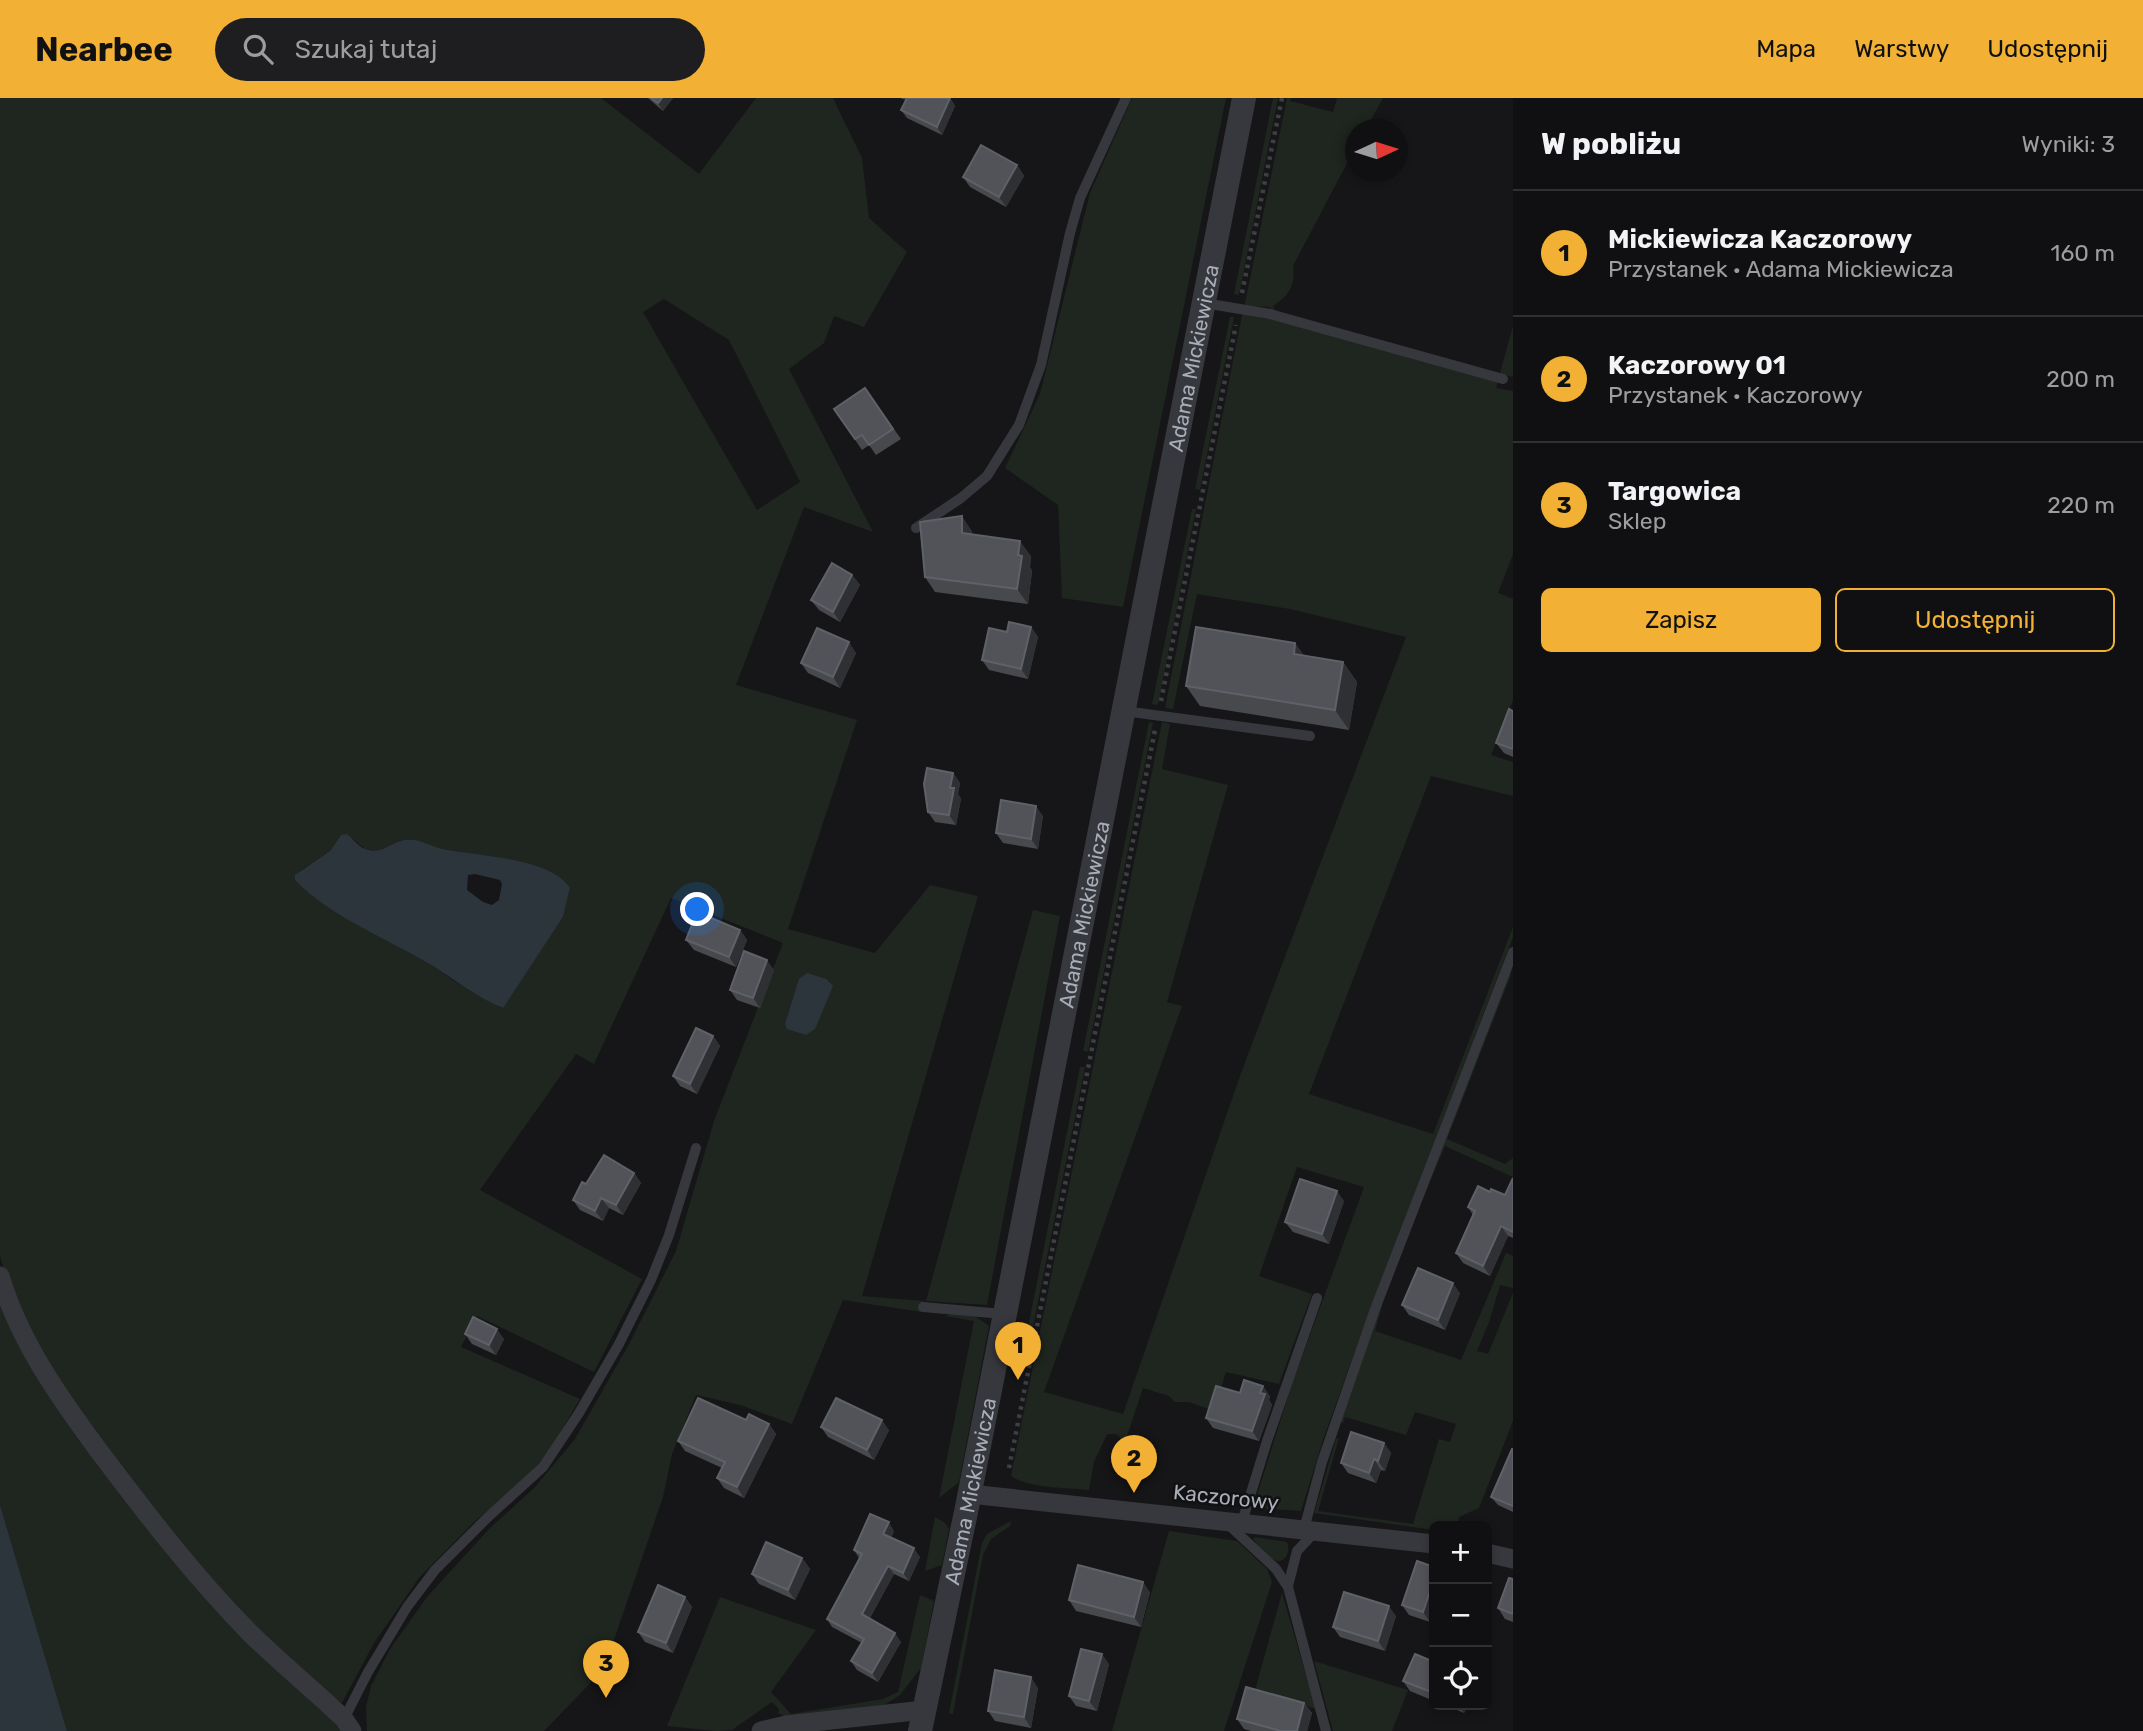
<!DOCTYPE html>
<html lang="pl">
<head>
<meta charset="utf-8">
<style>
  :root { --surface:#101012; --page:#1e1e20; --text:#f1f3f6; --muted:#9c9d9f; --line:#303032; --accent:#f2b134 }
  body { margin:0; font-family:Rubik,sans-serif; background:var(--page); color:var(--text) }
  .controls { position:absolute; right:21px; bottom:21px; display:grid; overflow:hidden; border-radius:10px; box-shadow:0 4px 10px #0003 }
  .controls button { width:63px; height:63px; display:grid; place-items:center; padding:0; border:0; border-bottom:2px solid var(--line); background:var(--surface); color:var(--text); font:35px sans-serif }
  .compass { position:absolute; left:1345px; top:21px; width:63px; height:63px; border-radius:50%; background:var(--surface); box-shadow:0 4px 10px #0003; rotate:86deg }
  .you { position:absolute; left:698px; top:812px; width:24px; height:24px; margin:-18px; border:5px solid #fff; border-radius:50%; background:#1a73e8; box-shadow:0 0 0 10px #1a73e833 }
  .badge { display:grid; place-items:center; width:46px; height:46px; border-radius:50%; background:var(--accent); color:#111; font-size:23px; font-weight:700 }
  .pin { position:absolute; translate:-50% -58px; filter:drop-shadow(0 2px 4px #0008) }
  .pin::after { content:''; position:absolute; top:37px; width:24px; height:21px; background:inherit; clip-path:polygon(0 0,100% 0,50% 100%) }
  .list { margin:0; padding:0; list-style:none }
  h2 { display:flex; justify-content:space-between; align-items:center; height:91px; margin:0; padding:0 28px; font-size:30px }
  h2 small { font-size:23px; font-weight:400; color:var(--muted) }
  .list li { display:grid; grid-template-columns:46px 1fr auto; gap:21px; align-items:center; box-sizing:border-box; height:126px; padding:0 28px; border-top:2px solid var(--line) }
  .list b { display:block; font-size:26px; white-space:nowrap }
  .list p { margin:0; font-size:23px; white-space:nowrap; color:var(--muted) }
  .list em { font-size:23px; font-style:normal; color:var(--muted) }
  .actions { display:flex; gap:14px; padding:21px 28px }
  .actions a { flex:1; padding:16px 0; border:2px solid var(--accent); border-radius:10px; text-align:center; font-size:24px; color:var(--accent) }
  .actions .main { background:var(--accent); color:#111 }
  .icon { flex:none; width:38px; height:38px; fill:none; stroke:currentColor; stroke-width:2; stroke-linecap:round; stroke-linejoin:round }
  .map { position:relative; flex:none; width:1513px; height:1633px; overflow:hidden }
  header { display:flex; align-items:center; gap:42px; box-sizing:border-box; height:98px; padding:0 35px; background:var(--accent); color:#111 }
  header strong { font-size:33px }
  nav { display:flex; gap:38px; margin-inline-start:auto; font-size:24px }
  .search { width:490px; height:63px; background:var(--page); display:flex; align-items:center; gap:18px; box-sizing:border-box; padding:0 24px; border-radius:38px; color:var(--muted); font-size:26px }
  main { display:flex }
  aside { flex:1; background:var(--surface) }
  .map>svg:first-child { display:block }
  .green { fill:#1e261f; fill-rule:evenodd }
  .water { fill:#2c353c; fill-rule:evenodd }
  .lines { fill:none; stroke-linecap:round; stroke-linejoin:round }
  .path { stroke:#3d3f44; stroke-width:4.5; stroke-dasharray:3.5 5; stroke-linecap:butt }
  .service { stroke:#37383d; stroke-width:10 }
  .minor { stroke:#37383d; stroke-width:19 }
  .tertiary { stroke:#37383d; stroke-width:24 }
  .wall { fill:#47494d }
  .shaded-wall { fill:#2f3033 }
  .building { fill:#525359; stroke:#5f6168; stroke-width:2 }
  .labels { text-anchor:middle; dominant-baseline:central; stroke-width:5; stroke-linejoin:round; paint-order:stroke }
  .street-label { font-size:21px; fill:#a8adb8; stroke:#111113 }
</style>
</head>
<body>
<header>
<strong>Nearbee</strong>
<div class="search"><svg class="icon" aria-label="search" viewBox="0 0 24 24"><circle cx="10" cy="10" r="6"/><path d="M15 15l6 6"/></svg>Szukaj tutaj</div>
<nav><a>Mapa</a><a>Warstwy</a><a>Udostępnij</a></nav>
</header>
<main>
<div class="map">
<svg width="1513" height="1633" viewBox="0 0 1513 1633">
  <rect width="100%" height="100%" fill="#161618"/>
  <!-- green -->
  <g class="green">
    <path d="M0,0H601L699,76L756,0H833L862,60L869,120L907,154L864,229L834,218L824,245L789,271L873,434L804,409L736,587L857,622L788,831L875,855L930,787L978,798L862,1198L924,1203L921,1214L843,1202L792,1326L740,1307L696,1297L672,1356L663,1399L604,1571L544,1633H367L366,1609L371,1588L390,1551L427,1499L489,1431L535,1389L575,1341L629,1246L676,1153L714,1023L783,845L671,800L594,966L576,956L480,1092L642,1181L594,1274L477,1218L461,1249L580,1301L547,1356L526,1381L475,1423L419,1480L374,1545L342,1605L309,1582L258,1535L181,1446L75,1310L13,1202L0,1158ZM664,201L729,242L800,384L757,412L643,214ZM341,737L352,740L365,751L376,753L410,741L439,750L525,766L570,790L563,819L502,910L454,883L300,773L330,753Z"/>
    <polygon points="1132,0 1226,0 1123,509 1062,500 1058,407 1005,370 1040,296 1090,95"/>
    <polygon points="1273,0 1278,0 1239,197 1234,196"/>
    <path d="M1287,0H1291L1290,3L1333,14L1337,0H1383L1366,31L1356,32L1355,50L1293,168C1296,187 1289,198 1273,208L1274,211L1277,214L1500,275L1513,228V279L1500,276L1496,290L1513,293V456L1498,495L1513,501V602L1491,657L1513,664V698L1431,678L1309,996L1433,1036L1513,829V839L1370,1211L1323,1342L1301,1413L1253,1410L1291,1289L1364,1089L1297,1069L1259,1178L1312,1196L1279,1286L1226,1274L1214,1313L1189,1304H1175L1169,1298L1143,1290L1124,1347L1123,1342L1116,1336H1107L1094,1364L1089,1392C1069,1390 1027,1390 1011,1378L1162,624L1170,626L1162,671L1228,687L1167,904L1182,908L1044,1294L1123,1316L1241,975L1406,539L1290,511L1197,496L1173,611L1165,610L1242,217L1245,215L1265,221L1271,209L1246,208L1245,205Z"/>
    <polygon points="1230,219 1234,219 1200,392 1195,391"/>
    <polygon points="1192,411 1196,411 1158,607 1152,606"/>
    <polygon points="1149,624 1153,625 1088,954 1083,953"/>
    <polygon points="1033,812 1060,818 987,1207 926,1203"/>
    <polygon points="1513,865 1510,879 1447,1041 1505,1066 1513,1060 1513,1079 1445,1048 1425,1095"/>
    <polygon points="1080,969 1085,969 1024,1274 1019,1274"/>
    <polygon points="1506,1155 1513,1158 1513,1190 1500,1187 1489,1224 1477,1253 1488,1256 1513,1195 1513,1323 1479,1410 1459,1419 1458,1428 1434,1428 1434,1432 1314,1415 1336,1341 1339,1340 1318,1413 1413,1426 1439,1341 1450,1344 1456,1326 1415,1314 1406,1337 1345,1319 1343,1325 1341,1324 1380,1206 1382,1208 1375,1233 1461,1262"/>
    <polygon points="0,1198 89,1353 321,1608 341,1633 67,1633 0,1407"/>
    <polygon points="951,1216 975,1218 989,1228 959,1384 939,1400 974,1223 945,1218"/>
    <polygon points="935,1419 945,1425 949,1431 942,1467 925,1473"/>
    <polygon points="1011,1423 1010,1428 991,1441 983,1457 953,1616 949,1615 982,1445 987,1436"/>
    <polygon points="1169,1433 1237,1443 1267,1471 1272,1484 1224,1633 1112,1633"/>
    <path d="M1255,1439L1287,1444C1289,1450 1289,1455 1285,1460C1275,1471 1259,1448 1253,1441Z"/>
    <polygon points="1282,1495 1316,1611 1255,1592"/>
    <polygon points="920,1497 934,1503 921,1570 900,1597 884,1607 785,1619 778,1615 779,1611 772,1604 732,1632 716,1633 667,1628 720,1499 816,1532 771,1594 791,1616 883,1601 898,1594"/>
    <polygon points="1314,1563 1408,1592 1392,1633 1333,1633"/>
  </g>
  <!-- water -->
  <g class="water">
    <path d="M347,736C353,740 357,747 363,750C383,760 395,738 414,742C423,743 431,748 439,750C475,759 549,758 570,790L563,819L503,910C477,899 456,883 433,868C390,842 329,818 295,782V777L330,753L341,737ZM475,776L500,782L502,786L499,802L492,807L483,804L467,792L468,777Z"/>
    <polygon points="807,875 826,881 833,888 815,931 806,937 787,931 785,926 799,881"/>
    <polygon points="0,1407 67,1633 0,1633"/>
  </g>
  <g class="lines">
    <!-- path -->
    <g class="path">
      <polyline points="1242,195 1282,0"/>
      <polyline points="1161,603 1236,227"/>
      <polyline points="1009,1370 1155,632"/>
    </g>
    <!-- service -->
    <g class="service">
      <polyline points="1204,205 1270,216 1503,281"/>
      <polyline points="916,430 961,400 987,378 1019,327 1041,267 1070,135 1080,100 1126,0"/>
      <polyline points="1124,613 1310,638"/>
      <polyline points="923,1209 1003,1216"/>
      <polyline points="1242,1424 1267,1343 1317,1200"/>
      <polyline points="1230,1428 1276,1471 1288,1489 1326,1633"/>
      <polyline points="1304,1431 1322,1364 1375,1211 1513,854"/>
      <polyline points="1288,1488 1297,1453 1315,1434"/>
      <polyline points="344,1621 368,1574 407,1509 435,1472 487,1420 543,1369 579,1315 619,1246 651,1182 669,1137 696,1050"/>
    </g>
    <!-- minor -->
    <g class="minor">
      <path d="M0,1178C19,1242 57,1296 96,1349C144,1413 193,1477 249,1534C279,1564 313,1591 344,1621L352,1633"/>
      <polyline points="970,1396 1434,1446"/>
      <polyline points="1487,1455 1513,1461"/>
      <polyline points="761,1633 786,1627 924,1612"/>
    </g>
    <!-- tertiary -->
    <path class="tertiary" id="s1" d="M920,1633L966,1414L1244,0"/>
  </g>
  <!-- wall -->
  <g class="wall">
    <polygon points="648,0 673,0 663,13"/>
    <polygon points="900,0 950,0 955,8 942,37 907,20 901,12 906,2"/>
    <polygon points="1017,67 1024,78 1006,109 970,89 963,79"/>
    <polygon points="865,290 901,341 876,357 869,347 862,352 834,311"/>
    <polygon points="972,433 972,437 1031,458 1030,469 1032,473 1028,506 935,494 925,479"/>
    <polygon points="852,477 860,487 840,524 819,512 811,502"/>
    <polygon points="1031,529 1038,539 1028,581 989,572 982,562 1007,534"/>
    <polygon points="1295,545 1304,558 1343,564 1357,584 1349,632 1200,608 1186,588"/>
    <polygon points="856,555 840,590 808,575 801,565"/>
    <polygon points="1513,613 1513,659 1504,655 1496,645"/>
    <polygon points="953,675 960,685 958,696 961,701 956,727 935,724 928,714"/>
    <polygon points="1043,718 1038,751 1003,745 996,735"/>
    <polygon points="740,832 747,842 736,869 694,852 686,842"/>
    <polygon points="774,872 760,910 737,902 730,892"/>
    <polygon points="713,938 720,948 697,996 680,988 673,978"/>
    <polygon points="634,1075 641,1085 623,1117 609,1110 603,1123 580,1112 573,1102 586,1086"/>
    <polygon points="1513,1080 1513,1140 1508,1138 1490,1178 1463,1165 1456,1155 1473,1117 1468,1109 1490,1094 1505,1097"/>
    <polygon points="1344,1103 1329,1146 1293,1134 1285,1124"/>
    <polygon points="1460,1195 1445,1232 1409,1217 1402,1207"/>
    <polygon points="465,1236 504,1241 496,1257 472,1246"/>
    <polygon points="1240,1295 1270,1298 1269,1302 1272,1307 1259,1343 1213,1330 1206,1320"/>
    <polygon points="746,1322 769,1326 776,1336 744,1400 724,1390 717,1380 722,1370 685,1353 678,1343"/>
    <polygon points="821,1329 889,1332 874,1362 828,1339"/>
    <polygon points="1384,1345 1391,1355 1385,1373 1381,1372 1376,1385 1348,1375 1341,1365"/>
    <polygon points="1513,1351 1513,1414 1498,1407 1491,1399"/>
    <polygon points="894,1433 891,1440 920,1459 909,1483 894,1476 870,1520 901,1544 878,1584 857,1572 851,1563 862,1545 832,1529 827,1521 859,1460 854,1452"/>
    <polygon points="802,1460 810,1471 795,1502 759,1486 752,1476"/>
    <polygon points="1417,1463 1430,1524 1409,1517 1402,1507"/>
    <polygon points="1513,1481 1513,1524 1505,1521 1498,1510"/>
    <polygon points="1150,1494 1141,1529 1076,1513 1069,1502"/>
    <polygon points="685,1499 692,1509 673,1555 645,1544 638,1534"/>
    <polygon points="1396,1518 1385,1553 1340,1539 1333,1529"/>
    <polygon points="1434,1564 1434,1603 1410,1593 1403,1583"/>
    <polygon points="1109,1566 1097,1613 1076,1608 1069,1598"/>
    <polygon points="1038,1590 1031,1630 995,1623 988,1613"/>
    <polygon points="1304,1605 1312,1615 1307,1633 1251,1633 1244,1631 1237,1621"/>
    <polygon points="1445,1607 1468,1607 1464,1615"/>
  </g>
  <!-- shaded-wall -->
  <g class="shaded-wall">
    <polygon points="662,0 673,0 663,13 658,5"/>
    <polygon points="950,0 955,8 942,37 937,29"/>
    <polygon points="1017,67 1024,78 1006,109 999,99"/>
    <polygon points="962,418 972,433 972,451 962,435"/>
    <polygon points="1020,443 1031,458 1030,469 1032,473 1028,506 1017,491 1018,457"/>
    <polygon points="852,477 860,487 840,524 833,514"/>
    <polygon points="1031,529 1038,539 1028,581 1021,571"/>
    <polygon points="849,544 856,555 840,590 833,579"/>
    <polygon points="1295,545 1309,565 1294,556"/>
    <polygon points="1343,564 1357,584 1349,632 1335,612"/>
    <polygon points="953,675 960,685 958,696 961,701 956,727 949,717 950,690"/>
    <polygon points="1036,708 1043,718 1038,751 1031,741"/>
    <polygon points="740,832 747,842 736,869 729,859"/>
    <polygon points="767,862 774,872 760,910 753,900"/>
    <polygon points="713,938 720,948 697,996 690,986"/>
    <polygon points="634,1075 641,1085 623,1117 616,1107"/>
    <polygon points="1337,1093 1344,1103 1329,1146 1322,1136"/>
    <polygon points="601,1100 609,1110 603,1123 595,1113"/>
    <polygon points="1501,1128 1508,1138 1490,1178 1483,1168"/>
    <polygon points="1453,1185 1460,1195 1445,1232 1438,1222"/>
    <polygon points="497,1231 504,1241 496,1257 489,1247"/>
    <polygon points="1263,1288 1270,1298 1269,1302 1272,1307 1259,1343 1252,1333"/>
    <polygon points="882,1322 889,1332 874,1362 867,1352"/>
    <polygon points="769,1326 776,1336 744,1400 737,1389"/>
    <polygon points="1384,1345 1391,1355 1385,1373 1378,1363"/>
    <polygon points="1374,1361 1381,1372 1376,1385 1369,1375"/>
    <polygon points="889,1424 894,1433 889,1445 883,1436"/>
    <polygon points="914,1450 920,1459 909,1483 903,1475"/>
    <polygon points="802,1460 810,1471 795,1502 788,1492"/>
    <polygon points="888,1468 894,1476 868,1524 862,1516"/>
    <polygon points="1434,1481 1434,1512 1430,1524 1423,1514"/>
    <polygon points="1143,1484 1150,1494 1141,1529 1134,1519"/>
    <polygon points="685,1499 692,1509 673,1555 666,1545"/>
    <polygon points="1389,1508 1396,1518 1385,1553 1378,1543"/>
    <polygon points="895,1535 901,1544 878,1584 872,1575"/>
    <polygon points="1102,1556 1109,1566 1097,1613 1089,1603"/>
    <polygon points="1031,1579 1038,1590 1031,1630 1024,1619"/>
    <polygon points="1304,1605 1312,1615 1307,1633 1297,1633"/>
    <polygon points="1459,1607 1468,1607 1464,1615"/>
  </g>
  <!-- building -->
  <g class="building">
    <polygon points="651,0 662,0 658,5"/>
    <polygon points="907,0 950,0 937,29 901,12"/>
    <polygon points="981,47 1017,67 999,99 963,79"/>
    <polygon points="865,290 893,331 869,347 862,337 855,341 834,311"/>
    <polygon points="962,418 962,435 1020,443 1018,457 1022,458 1017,491 925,479 920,424"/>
    <polygon points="832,465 852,477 833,514 811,502"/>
    <polygon points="1009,524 1031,529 1021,571 982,562 989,530 1007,534"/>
    <polygon points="1196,529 1295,545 1294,556 1343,564 1335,612 1186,588"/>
    <polygon points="817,530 849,544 833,579 801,565"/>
    <polygon points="1509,611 1513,613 1513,651 1496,645"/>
    <polygon points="927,670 953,675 950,690 954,690 949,717 928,714 924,686"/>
    <polygon points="1001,702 1036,708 1031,741 996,735"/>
    <polygon points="697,814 740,832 729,859 686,842"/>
    <polygon points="744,853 767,862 753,900 730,892"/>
    <polygon points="696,930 713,938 690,986 673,978"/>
    <polygon points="604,1057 634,1075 616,1107 601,1100 595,1113 573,1102 582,1084 586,1086"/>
    <polygon points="1513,1080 1513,1134 1501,1128 1483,1168 1456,1155 1475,1113 1468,1109 1478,1088 1490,1094 1491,1091 1505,1097"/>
    <polygon points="1300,1081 1337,1093 1322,1136 1285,1124"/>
    <polygon points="1418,1170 1453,1185 1438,1222 1402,1207"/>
    <polygon points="473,1219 497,1231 489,1247 465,1236"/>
    <polygon points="1244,1282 1263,1288 1260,1295 1265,1296 1252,1333 1206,1320 1216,1288 1240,1295"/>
    <polygon points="698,1300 746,1322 749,1316 769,1326 737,1389 717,1380 725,1364 678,1343"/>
    <polygon points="836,1300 882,1322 867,1352 821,1329"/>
    <polygon points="1351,1334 1384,1345 1378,1363 1374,1361 1369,1375 1341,1365"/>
    <polygon points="1512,1351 1513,1351 1513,1408 1491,1399"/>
    <polygon points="870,1416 889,1424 883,1436 914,1450 903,1475 888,1468 862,1516 895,1535 872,1575 851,1563 864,1541 827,1521 862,1456 854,1452"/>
    <polygon points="766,1444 802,1460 788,1492 752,1476"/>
    <polygon points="1417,1463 1434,1469 1434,1481 1423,1514 1402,1507"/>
    <polygon points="1078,1467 1143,1484 1134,1519 1069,1502"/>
    <polygon points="1509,1480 1513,1481 1513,1516 1498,1510"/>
    <polygon points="658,1487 685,1499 666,1545 638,1534"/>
    <polygon points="1344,1494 1389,1508 1378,1543 1333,1529"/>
    <polygon points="1081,1551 1102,1556 1089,1603 1069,1598"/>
    <polygon points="1415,1556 1434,1564 1434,1595 1403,1583"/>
    <polygon points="995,1572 1031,1579 1024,1619 988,1613"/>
    <polygon points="1246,1589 1304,1605 1297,1633 1281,1633 1237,1621"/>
  </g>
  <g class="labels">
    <!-- street labels -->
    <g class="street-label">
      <text stroke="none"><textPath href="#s1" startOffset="1400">Adama Mickiewicza</textPath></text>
      <text stroke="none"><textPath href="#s1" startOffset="833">Adama Mickiewicza</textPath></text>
      <text stroke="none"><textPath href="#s1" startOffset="245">Adama Mickiewicza</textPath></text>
      <text transform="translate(1226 1399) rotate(6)">Kaczorowy</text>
    </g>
  </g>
</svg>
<div class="controls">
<button>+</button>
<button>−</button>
<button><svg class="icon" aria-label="locate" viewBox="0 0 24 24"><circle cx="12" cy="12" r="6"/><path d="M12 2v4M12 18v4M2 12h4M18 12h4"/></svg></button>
</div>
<svg class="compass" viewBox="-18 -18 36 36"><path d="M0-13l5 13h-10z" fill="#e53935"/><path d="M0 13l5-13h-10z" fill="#9c9d9f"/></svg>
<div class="you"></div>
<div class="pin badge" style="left:1018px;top:1282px">1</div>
<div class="pin badge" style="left:1134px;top:1395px">2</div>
<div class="pin badge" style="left:606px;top:1600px">3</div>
</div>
<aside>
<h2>W pobliżu<small>Wyniki: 3</small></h2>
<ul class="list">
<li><span class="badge">1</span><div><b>Mickiewicza Kaczorowy</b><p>Przystanek · Adama Mickiewicza</p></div><em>160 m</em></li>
<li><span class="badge">2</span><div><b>Kaczorowy 01</b><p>Przystanek · Kaczorowy</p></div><em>200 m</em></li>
<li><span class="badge">3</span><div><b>Targowica</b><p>Sklep</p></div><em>220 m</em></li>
</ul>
<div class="actions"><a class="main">Zapisz</a><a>Udostępnij</a></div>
</aside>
</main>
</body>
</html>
